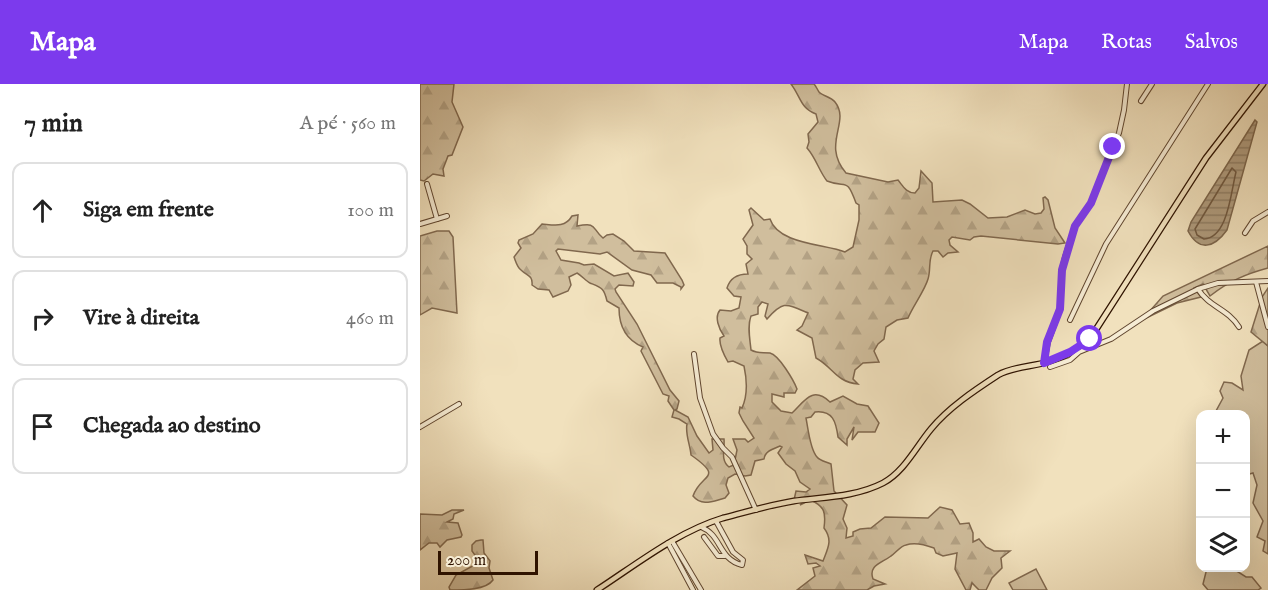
<!DOCTYPE html>
<html lang="pt">
<head>
<meta charset="utf-8">
<style>
  :root { --surface:#fff; --page:#f6f6f6; --text:#222; --muted:#767676; --line:#e0e0e0; --accent:#7c3aed }
  body { margin:0; font-family:"IM FELL English",serif; background:var(--page); color:var(--text) }
  .controls { position:absolute; right:18px; bottom:18px; display:grid; overflow:hidden; border-radius:12px; box-shadow:0 6px 24px #0002 }
  .controls button { width:54px; height:54px; display:grid; place-items:center; padding:0; border:0; border-bottom:2px solid var(--line); background:var(--surface); color:var(--text); font:30px sans-serif }
  .scale { position:absolute; left:18px; bottom:15px; width:100px; box-sizing:border-box; padding-left:6px; border:3px solid #2f1300; border-top:0; font-size:16px; line-height:21px; white-space:nowrap; color:#2f1300; -webkit-text-stroke:4px #f6ecd4; paint-order:stroke }
  .stop { position:absolute; width:18px; height:18px; margin:-14px; border:4px solid #7c3aed; border-radius:50%; background:#fff }
  .stop.end { background:#7c3aed; border-color:#fff; box-shadow:0 2px 6px #0008 }
  .list { margin:0; padding:0; list-style:none }
  h2 { display:flex; justify-content:space-between; align-items:center; height:78px; margin:0; padding:0 24px; font-size:26px }
  h2 small { font-size:20px; font-weight:400; color:var(--muted) }
  .list li { display:grid; grid-template-columns:39px 1fr auto; gap:18px; align-items:center; box-sizing:border-box; height:96px; margin:0 12px 12px; padding:0 12px; border:2px solid var(--line); border-radius:12px }
  .list b { display:block; font-size:22px; white-space:nowrap }
  .list em { font-size:20px; font-style:normal; color:var(--muted) }
  .icon { flex:none; width:33px; height:33px; fill:none; stroke:currentColor; stroke-width:2; stroke-linecap:round; stroke-linejoin:round }
  .map { position:relative; flex:none; width:848px; height:506px; overflow:hidden }
  header { display:flex; align-items:center; gap:36px; box-sizing:border-box; height:84px; padding:0 30px; background:var(--accent); color:#fff }
  header strong { font-size:28px }
  nav { display:flex; gap:33px; margin-inline-start:auto; font-size:21px }
  main { display:flex }
  aside { flex:1; background:var(--surface) }
  .map>svg:first-child { display:block }
  .green { fill:#d0be9d; stroke:#80684e; stroke-width:1.5 }
  .forest { fill:url(#forest-firs); stroke:#80684e; stroke-width:1.5 }
  .water { fill:url(#water-rules); stroke:#7c654b; stroke-width:1.5 }
  .lines { fill:none; stroke-linecap:round; stroke-linejoin:round }
  .shore { stroke:#6f573e; stroke-width:1.5 }
  .minor-casing { stroke:#60462f; stroke-width:6 }
  .major-casing { stroke:#2f1300; stroke-width:7 }
  .minor { stroke:#f6ecd4; stroke-width:4 }
  .major { stroke:#f1e1bd; stroke-width:4.5 }
  .route { stroke:#7c3aed; stroke-width:8 }
</style>
</head>
<body>
<header>
<strong>Mapa</strong>
<nav><a>Mapa</a><a>Rotas</a><a>Salvos</a></nav>
</header>
<main>
<aside>
<h2>7 min<small>A pé · 560 m</small></h2>
<ul class="list">
<li><svg class="icon" aria-label="ahead" viewBox="0 0 24 24"><path d="M12 20V5M6 11l6-6 6 6"/></svg><div><b>Siga em frente</b></div><em>100 m</em></li>
<li><svg class="icon" aria-label="right" viewBox="0 0 24 24"><path d="M7 20v-9h11M14 6l5 5-5 5"/></svg><div><b>Vire à direita</b></div><em>460 m</em></li>
<li><svg class="icon" aria-label="arrive" viewBox="0 0 24 24"><path d="M6 21V4h12l-3 4 3 4H6"/></svg><div><b>Chegada ao destino</b></div></li>
</ul>
</aside>
<div class="map">
<svg width="848" height="506" viewBox="0 0 848 506">
  <defs>
    <pattern id="forest-firs" width="22" height="20" patternUnits="userSpaceOnUse" patternTransform="scale(1.5)"><rect width="22" height="20" fill="#d0be9d"/><path d="M5 1l3.5 6h-7zM16 11l3.5 6h-7z" fill="#b3a285"/></pattern>
    <pattern id="water-rules" width="6" height="5" patternUnits="userSpaceOnUse" patternTransform="scale(1.5)"><rect width="6" height="5" fill="#af9b7d"/><path d="M0 2.5h6" fill="none" stroke="#8f7d64"/></pattern>
  </defs>
  <rect width="100%" height="100%" fill="#f1e1bd"/>
  <filter id="stains"><feTurbulence type="fractalNoise" baseFrequency=".00333" numOctaves="4"/><feColorMatrix values="0 0 0 0 .2 0 0 0 0 .09 0 0 0 0 .02 0 0 0 .5 -.17"/></filter>
  <radialGradient id="worn" r=".72"><stop offset=".6" stop-color="#630" stop-opacity="0"/><stop offset="1" stop-color="#630" stop-opacity=".3"/></radialGradient>
  <!-- green -->
  <g class="green">
    <polygon points="843,257 848,262 848,470 843,467 845,457 837,453 843,437 833,419 837,401 833,389 826,391 826,330 801,330 796,327 803,314 800,307 804,298 812,299 823,306 821,292 829,266"/>
    <polygon points="787,484 812,484 826,493 832,493 841,504 838,506 788,506 783,500"/>
    <polygon points="616,485 627,506 593,506 589,499"/>
  </g>
  <!-- forest -->
  <g class="forest">
    <polygon points="0,0 34,0 32,18 43,43 32,71 28,72 23,85 24,92 13,90 4,97 0,96"/>
    <path d="M371,0H394C396,2 397,5 399,8C403,12 411,13 415,18C431,38 401,60 426,89L468,98L478,96C483,102 486,109 495,109L499,104L501,87L512,99L513,118L542,116L550,120L568,134L587,133L605,126L615,130L621,129L624,125L623,114L625,113L628,116L635,144L645,159L638,160L561,152L554,153L550,156L532,153L529,156L530,161L538,168L528,169L523,173L518,167H513C508,176 511,186 508,195C505,206 493,222 488,234L477,236L466,243L464,255L458,260L454,267L459,278L443,279L435,286L433,295L438,300C416,298 413,283 396,274L392,254L377,246L382,242L388,229C365,219 363,217 347,235L345,232L348,220L342,218L338,223V230L331,232C327,243 330,255 331,266C338,270 343,268 350,269C359,271 374,297 377,305L375,309H364V313L352,310V318L361,327L372,329C384,318 392,301 410,318L423,312L437,320L448,322L459,339L455,348H438L432,356L434,343L427,355V361L418,353C416,338 413,326 395,328L391,333L386,334C388,344 390,366 397,373C400,377 407,378 411,380L414,407L427,421L423,435L427,444L426,454L433,452V448L440,445L451,444L465,433L508,434L520,423L532,426L540,440L549,439L553,449V458L559,455L566,463L574,467H590L581,474L582,484L572,494L566,506H559L552,499L550,506H546L535,485L537,469L523,472L516,469L514,464C506,461 494,458 486,461C480,462 476,469 471,472C462,479 448,481 453,495L465,500L454,502L447,506H377L395,492L393,484L400,482L396,479L388,480L385,471L403,477C408,464 413,456 404,444C406,429 405,422 390,416L380,421L383,418L374,416L376,407L386,408L390,405L380,398L375,387L366,380L358,369L362,363L360,362C353,365 345,367 344,375L335,377L331,391L325,392L315,390L308,394L306,401L309,409L305,414C293,417 282,423 273,412C281,389 305,395 271,371C270,360 265,350 267,340L259,335L252,333L254,326L248,317L249,312L243,310L221,267L223,263C206,256 199,242 199,224L187,217C184,204 182,204 170,199C166,197 162,192 157,189L149,193L151,201L148,207L133,213L129,206L118,205L112,201C113,191 107,192 101,186C97,183 96,178 94,173L101,164L98,159L99,156L113,150L122,140C134,141 145,144 152,132L158,131L157,142C178,138 171,144 183,154L187,151L193,150L204,157L214,167L245,169L262,196L264,201L261,205V203L253,199H237L231,191L212,186L187,168L180,170L138,165L136,167L141,176L159,179L164,181L174,180L194,192L208,189L214,198L213,202L199,201L195,205L196,208L217,240L250,306L259,317L257,325L255,326L268,333L277,352L289,369L293,366L292,355H304C305,365 300,376 309,383L314,381L317,366L313,355H325L328,358L334,354L323,337L319,329L320,323L322,324C328,311 327,296 324,282L313,277L308,278C304,271 299,262 300,254L304,252C299,245 294,233 300,226L311,227L319,224L321,213L314,212L307,204C310,194 317,190 328,190L326,180L332,175L327,170V162L323,155L333,141L329,126L331,124L344,136L350,135C358,160 404,160 425,168L433,163L439,136V121L436,119C426,92 427,105 407,97C399,87 396,74 387,64L389,58L388,50L398,38L396,30C380,24 381,13 371,0Z"/>
    <polygon points="17,147 29,147 33,153 37,229 12,224 0,231 0,152"/>
    <path d="M848,162V184C826,190 809,197 790,212L783,200L774,204L781,213L757,219L722,236L743,212Z"/>
    <polygon points="848,204 848,262 831,248 842,213"/>
    <polygon points="32,426 44,426 34,430 33,435 27,438 38,439 42,451 41,453 27,456 20,463 17,459 9,459 0,466 0,430 22,431"/>
    <path d="M61,456H63L64,469L70,477L69,484L73,496C66,506 44,506 30,506L29,503L36,491L60,478L52,467V461L56,457Z"/>
  </g>
  <!-- water -->
  <path class="water" d="M835,36L837,38L807,146C794,164 779,168 768,147L771,138Z"/>
  <g class="lines">
    <!-- shore -->
    <path class="shore" d="M812,84L816,88C811,107 808,154 784,155L777,151L775,145Z"/>
    <defs>
      <g id="minor">
        <polyline points="721,17 732,0"/>
        <polyline points="7,100 17,135"/>
        <polyline points="0,140 27,132"/>
        <polyline points="825,149 833,137 848,128"/>
        <polyline points="836,198 848,243"/>
        <path d="M778,205C789,223 808,225 819,243"/>
        <polyline points="650,236 686,160 788,0"/>
        <polyline points="274,270 280,314 293,350 303,364 312,373 336,426"/>
        <polyline points="624,279 628,258 640,225 642,186 645,173 655,142 671,119 699,49 704,26 707,0"/>
        <polyline points="630,283 650,276 659,268 691,255 733,227 778,205 798,199 848,197"/>
        <polyline points="0,343 39,320"/>
        <path d="M281,443C302,451 298,475 322,481L323,476L313,468L296,437"/>
        <polyline points="284,453 298,472 305,472"/>
        <polyline points="252,457 281,506"/>
        <polyline points="248,459 273,506"/>
      </g>
      <path id="major" d="M177,506C217,480 257,448 303,434C326,428 350,421 374,417C403,413 436,413 463,399C484,388 496,363 511,345C528,324 555,306 578,291C594,282 613,283 631,277C647,272 665,261 675,247L786,74L843,0"/>
    </defs>
    <!-- minor casing -->
    <use href="#minor" class="minor-casing"/>
    <!-- major casing -->
    <use href="#major" class="major-casing"/>
    <!-- minor -->
    <use href="#minor" class="minor"/>
    <!-- major -->
    <use href="#major" class="major"/>
  </g>
  <g class="lines">
    <!-- route -->
    <polyline class="route" points="670,255 650,268 624,279 627,258 640,225 642,186 655,142 671,119 693,63"/>
  </g>
  <rect width="100%" height="100%" filter="url(#stains)"/>
  <rect width="100%" height="100%" fill="url(#worn)"/>
</svg>
<div class="controls">
<button>+</button>
<button>−</button>
<button><svg class="icon" aria-label="layers" viewBox="0 0 24 24"><path d="M12 4l9 5-9 5-9-5zM3 14l9 5 9-5"/></svg></button>
</div>
<div class="scale">200 m</div>
<div class="stop" style="left:670px;top:255px"></div>
<div class="stop end" style="left:693px;top:63px"></div>
</div>
</main>
</body>
</html>
